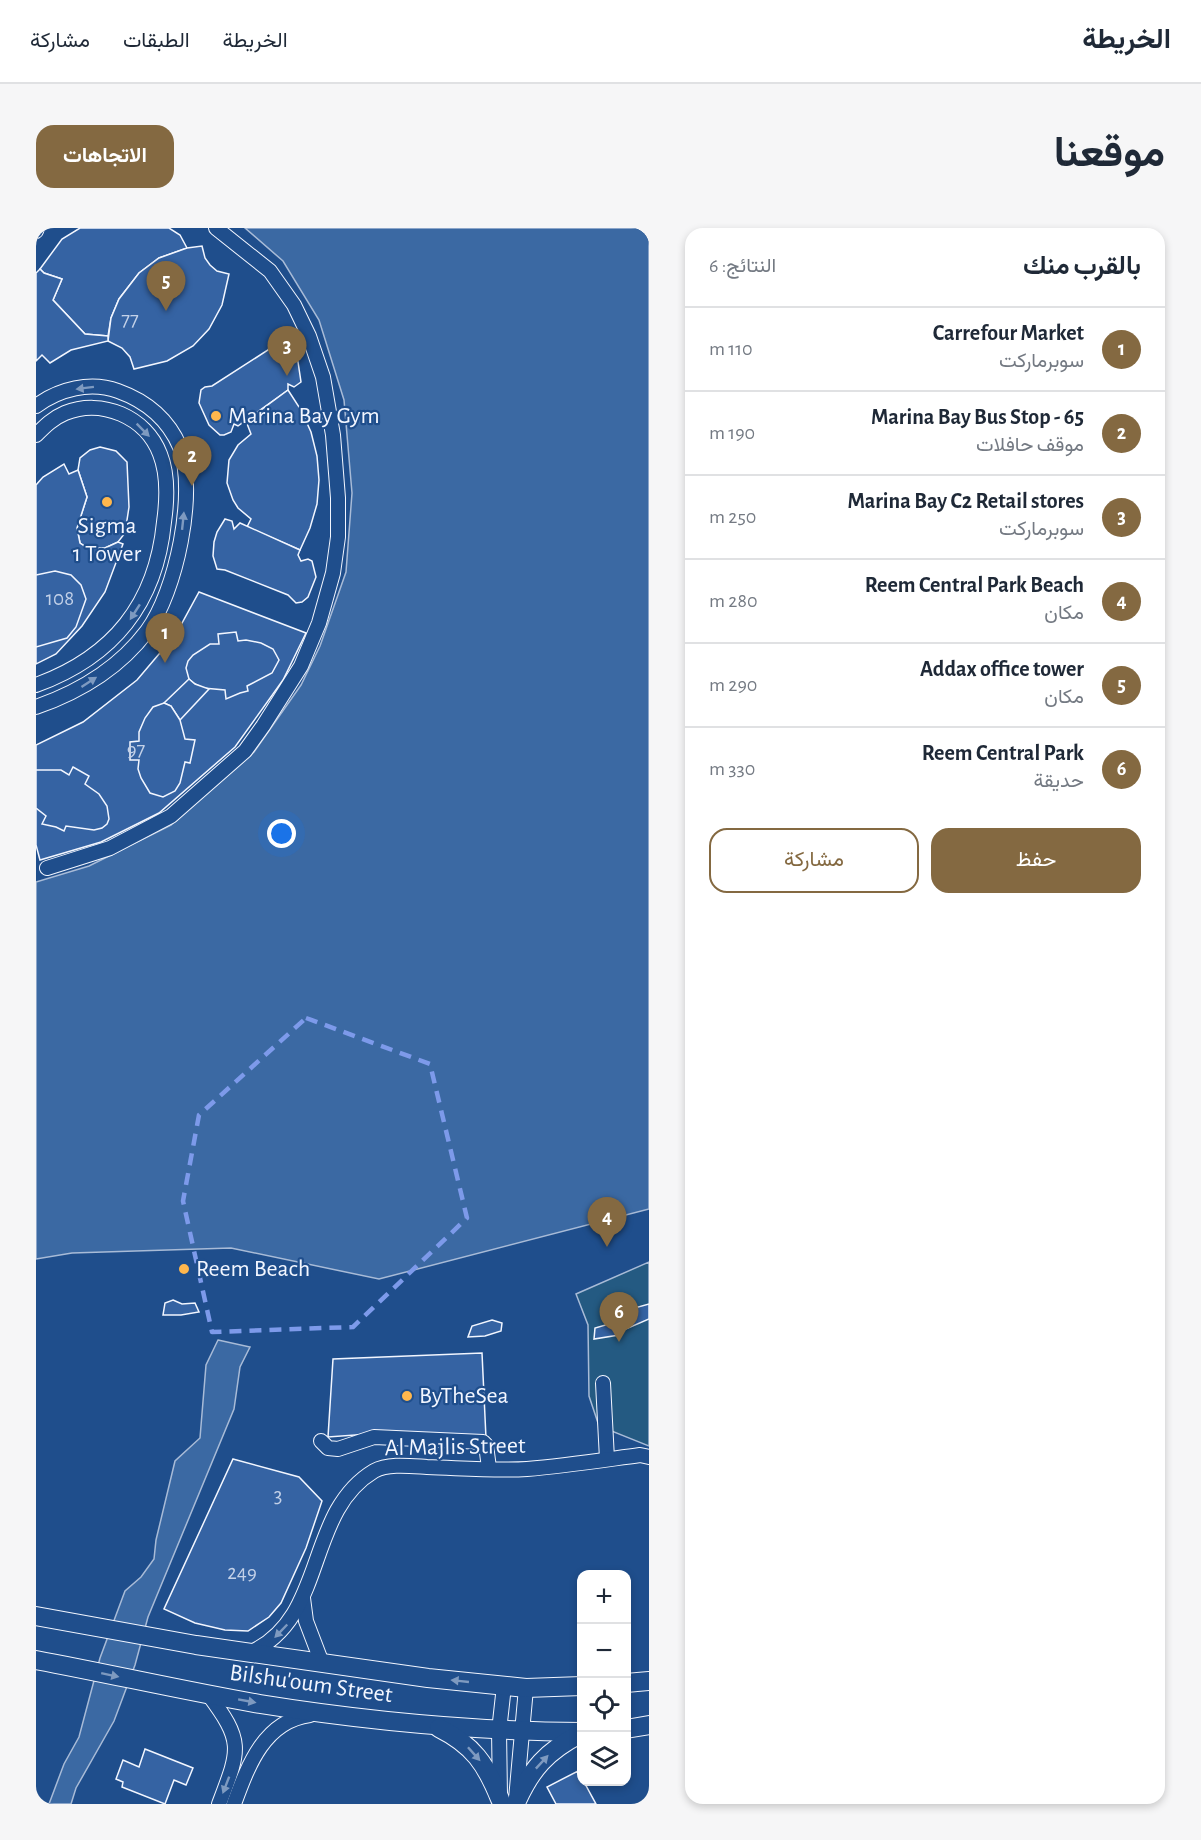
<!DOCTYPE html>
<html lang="ar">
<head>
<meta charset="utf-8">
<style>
  :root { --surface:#fff; --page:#f6f6f7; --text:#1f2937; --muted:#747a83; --line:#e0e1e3; --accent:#846941 }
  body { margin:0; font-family:"Alegreya Sans",Vazirmatn,sans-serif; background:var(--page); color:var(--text); direction:rtl }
  .controls { position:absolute; right:18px; bottom:18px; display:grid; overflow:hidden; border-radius:12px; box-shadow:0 3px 9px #0003 }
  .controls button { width:54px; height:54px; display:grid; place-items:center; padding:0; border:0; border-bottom:2px solid var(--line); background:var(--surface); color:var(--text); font:30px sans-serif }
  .you { position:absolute; left:246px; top:606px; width:21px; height:21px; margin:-15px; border:4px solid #fff; border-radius:50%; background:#1a73e8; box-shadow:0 0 0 9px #1a73e833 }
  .badge { display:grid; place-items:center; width:39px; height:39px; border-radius:50%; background:var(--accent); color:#fff; font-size:20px; font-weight:700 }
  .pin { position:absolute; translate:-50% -50px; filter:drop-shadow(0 2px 3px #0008) }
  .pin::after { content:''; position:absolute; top:32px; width:21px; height:18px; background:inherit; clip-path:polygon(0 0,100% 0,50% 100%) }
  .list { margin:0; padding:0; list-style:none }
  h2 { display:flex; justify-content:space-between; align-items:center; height:78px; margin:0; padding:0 24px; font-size:26px }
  h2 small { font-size:20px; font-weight:400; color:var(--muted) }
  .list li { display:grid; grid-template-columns:39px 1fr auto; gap:18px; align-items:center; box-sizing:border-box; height:84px; padding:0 24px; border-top:2px solid var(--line) }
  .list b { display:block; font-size:22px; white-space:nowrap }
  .list p { margin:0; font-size:20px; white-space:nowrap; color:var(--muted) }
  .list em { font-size:20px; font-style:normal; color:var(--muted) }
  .actions { display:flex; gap:12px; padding:18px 24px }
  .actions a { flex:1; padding:14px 0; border:2px solid var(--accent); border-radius:18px; text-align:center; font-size:21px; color:var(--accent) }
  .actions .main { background:var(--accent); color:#fff }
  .icon { flex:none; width:33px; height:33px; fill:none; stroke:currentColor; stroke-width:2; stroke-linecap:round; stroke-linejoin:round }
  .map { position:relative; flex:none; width:613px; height:1576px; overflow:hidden; direction:ltr; border-radius:18px }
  header { display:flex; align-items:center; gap:36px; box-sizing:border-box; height:84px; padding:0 30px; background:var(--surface); border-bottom:2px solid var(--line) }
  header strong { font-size:28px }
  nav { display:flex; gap:33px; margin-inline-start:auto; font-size:21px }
  .intro { display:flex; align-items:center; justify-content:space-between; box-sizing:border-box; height:144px; padding:0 36px }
  h1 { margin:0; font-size:42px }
  .button { padding:15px 27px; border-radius:18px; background:var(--accent); color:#fff; font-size:21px; font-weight:700 }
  main { display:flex; gap:36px; padding:0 36px }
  aside { flex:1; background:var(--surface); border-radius:18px; box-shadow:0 3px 9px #0003 }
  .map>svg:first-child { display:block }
  .green { fill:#245a82; stroke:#a8bbd7; stroke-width:1.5 }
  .water { fill:#3b69a3; stroke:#a8bbd7; stroke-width:1.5 }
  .building { fill:#3563a3; stroke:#f2f6ff; stroke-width:1.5 }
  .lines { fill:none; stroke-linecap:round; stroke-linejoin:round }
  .minor-casing { stroke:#f2f6ff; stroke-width:16 }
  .major-casing { stroke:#f2f6ff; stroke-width:20 }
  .minor { stroke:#1f4e8c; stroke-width:14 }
  .major { stroke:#1f4e8c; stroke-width:18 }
  .oneway { fill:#7e9ac0 }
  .marked { fill:none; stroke:#7d9aea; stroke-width:4.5; stroke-dasharray:12 8; stroke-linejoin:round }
  .poi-dot { fill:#ffb74d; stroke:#1f4e8c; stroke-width:2 }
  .labels { text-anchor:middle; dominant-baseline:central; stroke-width:4.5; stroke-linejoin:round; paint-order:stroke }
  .number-label { font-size:21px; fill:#c3d1e8 }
  .poi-label { font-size:24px; fill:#f2f6ff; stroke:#1f4e8c; text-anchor:start }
  .street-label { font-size:24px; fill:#f2f6ff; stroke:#1f4e8c }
</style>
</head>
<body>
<header>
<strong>الخريطة</strong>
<nav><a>الخريطة</a><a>الطبقات</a><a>مشاركة</a></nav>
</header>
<div class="intro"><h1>موقعنا</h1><a class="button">الاتجاهات</a></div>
<main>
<aside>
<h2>بالقرب منك<small>النتائج: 6</small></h2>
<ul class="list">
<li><span class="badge">1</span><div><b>Carrefour Market</b><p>سوبرماركت</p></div><em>110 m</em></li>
<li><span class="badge">2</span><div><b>Marina Bay Bus Stop - 65</b><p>موقف حافلات</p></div><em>190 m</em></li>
<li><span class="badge">3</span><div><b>Marina Bay C2 Retail stores</b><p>سوبرماركت</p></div><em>250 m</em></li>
<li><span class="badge">4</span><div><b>Reem Central Park Beach</b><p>مكان</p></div><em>280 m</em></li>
<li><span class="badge">5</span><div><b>Addax office tower</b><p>مكان</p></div><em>290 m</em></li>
<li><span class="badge">6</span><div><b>Reem Central Park</b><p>حديقة</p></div><em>330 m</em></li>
</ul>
<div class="actions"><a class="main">حفظ</a><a>مشاركة</a></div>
</aside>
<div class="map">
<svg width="613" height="1576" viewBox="0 0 613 1576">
  <rect width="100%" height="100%" fill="#1f4e8c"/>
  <!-- green -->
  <polygon class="green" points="613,1034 613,1218 563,1198 553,1168 552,1097 540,1066"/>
  <!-- water -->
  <g class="water">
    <polygon points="209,0 613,0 613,981 343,1051 195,1020 36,1025 0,1031 0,654 53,638 135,597 218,524 265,457 284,418 310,344 316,265 308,172 283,92 247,33"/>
    <polygon points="182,1112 214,1119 204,1139 198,1181 112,1389 99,1437 78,1493 40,1560 35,1576 13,1576 28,1536 43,1509 64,1430 89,1363 105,1349 118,1331 120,1312 139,1233 164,1210 170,1137"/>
  </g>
  <!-- building -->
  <g class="building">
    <polygon points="44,0 133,0 144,7 151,20 123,30 103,45 83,71 75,90 72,108 49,106 17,72 26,51 8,45 4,41 26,11"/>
    <polygon points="166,18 169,30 174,37 181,43 193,46 186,77 173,101 157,118 131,133 98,141 94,129 86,120 72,113 75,90 83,71 103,45 123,30 151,20"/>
    <polygon points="4,41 8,45 26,51 17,72 49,106 72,108 72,113 35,122 14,135 6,127 0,133 0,45"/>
    <polygon points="238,112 244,112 250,116 257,124 262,134 265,154 258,159 252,156 252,162 202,198 198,196 195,204 188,207 184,207 173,197 163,175 165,162 169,159 176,158 232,122"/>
    <polygon points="252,162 265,182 275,204 281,228 283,252 281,276 274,300 264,322 211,299 215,291 202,280 197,272 191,255 193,232 202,217 215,206 210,193"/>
    <polygon points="64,219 80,223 91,234 93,279 89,305 82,314 69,320 53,321 44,315 41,300 51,269 42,242 44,230 54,222"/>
    <polygon points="28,236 33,246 42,242 51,269 41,300 44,315 53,321 69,320 82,314 87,316 69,364 46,398 20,426 0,436 0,257 7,249"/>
    <polygon points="189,291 196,293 198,301 204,295 264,322 262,327 265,333 272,331 276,333 280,349 272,369 266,374 260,375 252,367 189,342 181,341 177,328 178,314 181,304"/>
    <polygon points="19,343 35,347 45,357 50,371 40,399 31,410 0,419 0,347"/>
    <polygon points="163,364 270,405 247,452 199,519 123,585 65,614 4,632 0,617 0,517 47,494 101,452 140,406"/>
    <polygon points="200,404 202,413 210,412 225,415 237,421 243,432 236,445 211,458 212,463 204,465 190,471 189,462 167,460 159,456 153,451 150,440 152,433 157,427 174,416 183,416 182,406"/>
    <polygon points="153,451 159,456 173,461 144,492 135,478 128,475"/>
    <polygon points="128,475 135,478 144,492 149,511 159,512 154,535 149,534 144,555 139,563 127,569 114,565 105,550 102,541 103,532 94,532 94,514 103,513 103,504 109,490 117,479"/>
    <polygon points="37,539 53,548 49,556 63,566 71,578 73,591 71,596 66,600 58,602 30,598 28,603 20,599 6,596 10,588 0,580 0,542 25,542 33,547"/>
    <polygon points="137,1072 146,1076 159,1075 163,1084 145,1087 127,1087 129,1075"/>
    <polygon points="613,1076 613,1091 585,1103 583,1107 558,1111 559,1100 580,1094 577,1086"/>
    <polygon points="456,1092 466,1095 465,1103 449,1108 432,1109 436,1098"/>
    <polygon points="446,1125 450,1210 347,1205 292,1209 297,1131"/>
    <polygon points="197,1231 263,1249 286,1273 270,1320 245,1375 233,1389 212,1403 189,1402 159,1395 128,1381"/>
    <polygon points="109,1521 157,1540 150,1557 138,1552 129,1576 86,1559 87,1554 80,1551 87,1532 103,1539"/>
    <polygon points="542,1543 546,1554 548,1554 560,1576 520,1576 511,1559"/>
  </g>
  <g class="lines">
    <defs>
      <g id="minor">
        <polyline points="0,3 1,0"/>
        <path d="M0,178C23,161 54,153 82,163C110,173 132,191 144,219C161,265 140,364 111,403C84,439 43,464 0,479"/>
        <path d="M0,207C9,198 17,190 29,185C66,170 110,189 124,226C132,246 131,273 128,294C120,376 77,429 0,457"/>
        <polyline points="11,640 74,620 135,588 209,523 227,498 265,438 283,395 297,345 302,309 302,270 297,207 287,149 273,108 258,77 234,43 180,0"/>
        <polyline points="567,1155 571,1231"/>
        <polyline points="285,1213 292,1220 302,1221 338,1209 447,1214 450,1217 453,1240"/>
        <polyline points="267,1370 270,1393 286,1435"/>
        <path d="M213,1425C292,1391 268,1285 338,1243C352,1235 375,1238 391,1239C424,1240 459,1243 491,1241C529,1238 567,1232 604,1227L613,1229"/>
        <path d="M172,1466C208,1514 204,1521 183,1576"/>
        <polyline points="464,1567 463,1503 468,1458"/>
        <polyline points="480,1571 490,1460"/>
        <path d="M198,1576C212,1538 228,1493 274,1487"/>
      </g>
      <g id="major">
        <polyline points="0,1388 160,1417 392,1450 490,1460 546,1458"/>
        <path d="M0,1432C75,1446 149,1463 224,1476C330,1493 438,1503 546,1504"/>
        <polyline points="590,1455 613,1453"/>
        <path d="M403,1500C437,1517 450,1536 464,1571"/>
        <polyline points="590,1501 613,1497"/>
        <path d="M480,1575C495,1541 511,1523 544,1506"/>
      </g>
    </defs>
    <!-- minor casing -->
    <use href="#minor" class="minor-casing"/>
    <!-- major casing -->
    <use href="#major" class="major-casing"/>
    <!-- minor -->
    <use href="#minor" class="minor"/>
    <!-- major -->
    <use href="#major" class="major"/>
  </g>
  <!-- one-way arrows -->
  <defs><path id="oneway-solid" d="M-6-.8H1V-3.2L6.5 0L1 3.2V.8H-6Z" transform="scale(1.5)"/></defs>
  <g class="oneway">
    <use href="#oneway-solid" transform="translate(49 160) rotate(173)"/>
    <use href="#oneway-solid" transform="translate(107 202) rotate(45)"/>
    <use href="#oneway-solid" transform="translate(147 293) rotate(-84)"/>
    <use href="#oneway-solid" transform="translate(99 384) rotate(123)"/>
    <use href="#oneway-solid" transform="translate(53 454) rotate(-33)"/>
    <use href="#oneway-solid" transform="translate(245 1403) rotate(134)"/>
    <use href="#oneway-solid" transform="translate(74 1447) rotate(12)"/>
    <use href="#oneway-solid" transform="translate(424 1453) rotate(-174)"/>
    <use href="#oneway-solid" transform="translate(211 1473) rotate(10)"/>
    <use href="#oneway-solid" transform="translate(438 1526) rotate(48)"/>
    <use href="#oneway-solid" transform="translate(506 1534) rotate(-47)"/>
    <use href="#oneway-solid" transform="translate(190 1557) rotate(111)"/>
  </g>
  <!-- marked area -->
  <path class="marked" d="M270,790L394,836L431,990L317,1099L176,1104L147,973L163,887Z"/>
  <!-- markers -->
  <g class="poi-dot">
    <circle cx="180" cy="188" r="6"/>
    <circle cx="71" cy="274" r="6"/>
    <circle cx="148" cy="1041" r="6"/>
    <circle cx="371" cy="1168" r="6"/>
  </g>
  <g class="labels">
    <!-- number labels -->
    <g class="number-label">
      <text x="94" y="91">77</text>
      <text x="24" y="370">108</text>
      <text x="100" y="521">97</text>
      <text x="242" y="1267">3</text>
      <text x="206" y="1344">249</text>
    </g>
    <!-- poi labels -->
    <g class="poi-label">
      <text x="192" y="188">Marina Bay Gym</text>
      <text x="71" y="298" text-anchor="middle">Sigma<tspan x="71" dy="28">1 Tower</tspan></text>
      <text x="160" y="1041">Reem Beach</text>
      <text x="383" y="1168">ByTheSea</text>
    </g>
    <!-- street labels -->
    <g class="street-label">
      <text transform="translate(419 1219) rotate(-1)">Al Majlis Street</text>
      <text transform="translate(275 1456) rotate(8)">Bilshu'oum Street</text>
    </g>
  </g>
</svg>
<div class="controls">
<button>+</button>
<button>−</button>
<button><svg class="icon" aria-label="locate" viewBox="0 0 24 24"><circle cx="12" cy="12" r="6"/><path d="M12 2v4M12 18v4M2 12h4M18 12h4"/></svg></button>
<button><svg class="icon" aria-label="layers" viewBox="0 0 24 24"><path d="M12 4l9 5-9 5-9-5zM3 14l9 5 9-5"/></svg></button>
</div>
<div class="you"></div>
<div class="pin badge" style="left:129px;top:435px">1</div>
<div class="pin badge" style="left:156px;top:258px">2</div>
<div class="pin badge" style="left:251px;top:148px">3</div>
<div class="pin badge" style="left:571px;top:1019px">4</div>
<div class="pin badge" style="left:130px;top:83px">5</div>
<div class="pin badge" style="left:583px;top:1114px">6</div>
</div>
</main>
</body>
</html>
